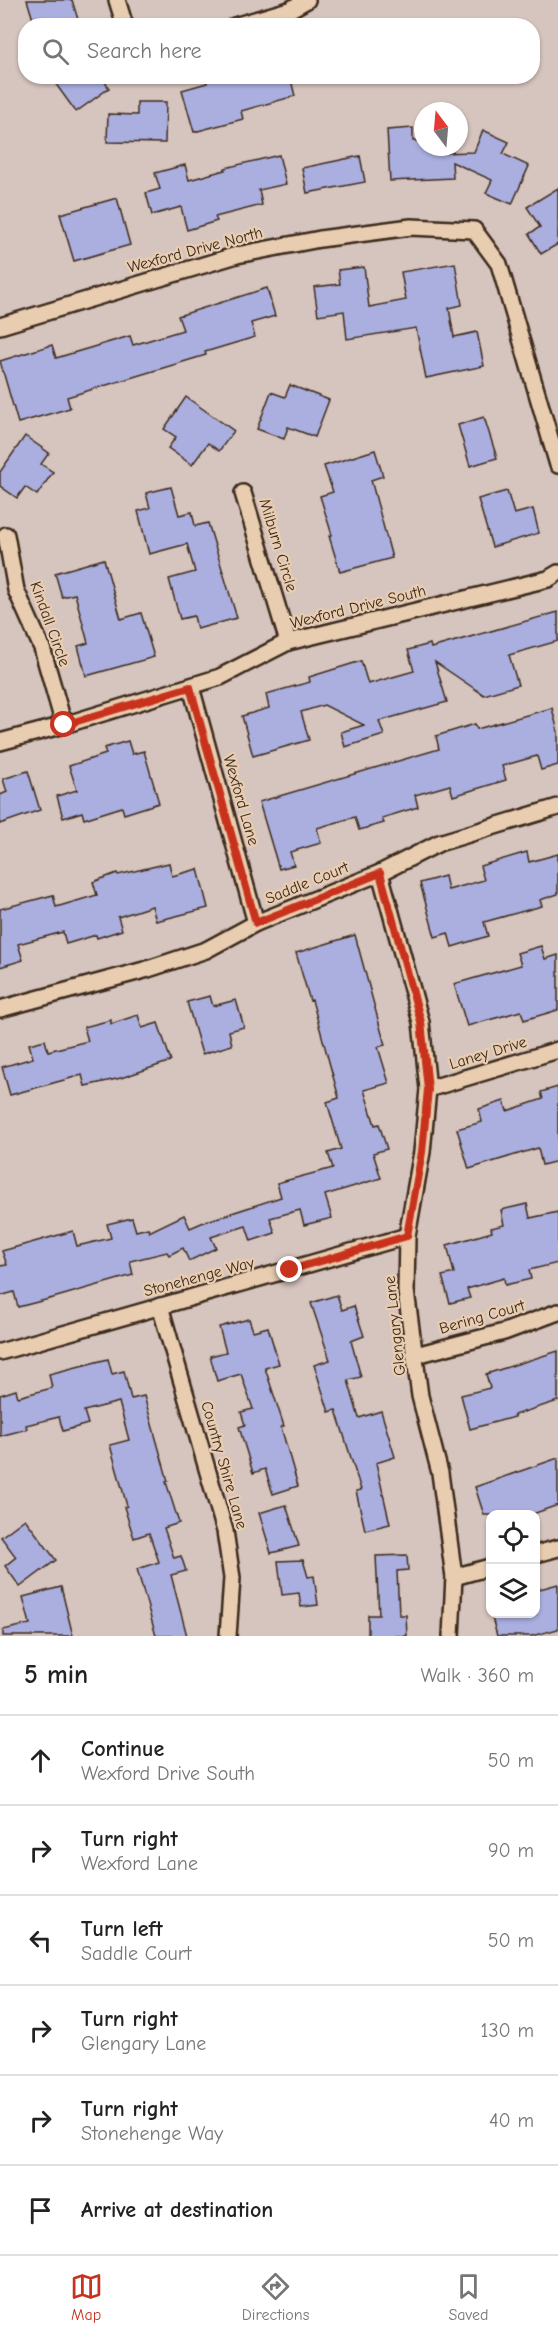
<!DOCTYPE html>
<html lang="en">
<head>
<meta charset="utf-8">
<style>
  :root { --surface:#fff; --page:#f6f6f6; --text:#222; --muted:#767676; --line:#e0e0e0; --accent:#c8321e }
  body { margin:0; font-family:"Comic Neue",sans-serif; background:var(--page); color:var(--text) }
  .controls { position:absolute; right:18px; bottom:18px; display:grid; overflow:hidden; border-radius:12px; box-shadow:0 2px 4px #0004 }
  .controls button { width:54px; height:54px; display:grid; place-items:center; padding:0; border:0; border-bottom:2px solid var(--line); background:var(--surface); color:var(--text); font:30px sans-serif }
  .compass { position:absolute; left:414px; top:102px; width:54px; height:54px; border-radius:50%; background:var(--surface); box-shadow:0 2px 4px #0004; rotate:344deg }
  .stop { position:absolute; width:18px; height:18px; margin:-14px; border:4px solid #c8321e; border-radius:50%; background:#fff }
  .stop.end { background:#c8321e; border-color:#fff; box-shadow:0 2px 6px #0008 }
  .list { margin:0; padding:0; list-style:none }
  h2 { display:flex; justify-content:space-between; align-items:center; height:78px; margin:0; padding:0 24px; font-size:26px }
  h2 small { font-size:20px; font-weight:400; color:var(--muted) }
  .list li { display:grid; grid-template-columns:39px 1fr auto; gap:18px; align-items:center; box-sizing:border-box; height:90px; padding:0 24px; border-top:2px solid var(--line) }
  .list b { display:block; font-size:22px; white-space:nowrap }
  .list p { margin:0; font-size:20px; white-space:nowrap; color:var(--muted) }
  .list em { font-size:20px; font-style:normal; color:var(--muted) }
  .icon { flex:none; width:33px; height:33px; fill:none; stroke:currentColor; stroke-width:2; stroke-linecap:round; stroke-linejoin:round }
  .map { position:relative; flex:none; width:558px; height:1636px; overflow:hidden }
  .search { position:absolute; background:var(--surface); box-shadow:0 2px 4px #0004; left:18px; right:18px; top:18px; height:66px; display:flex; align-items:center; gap:15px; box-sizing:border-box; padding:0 21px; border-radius:24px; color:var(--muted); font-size:22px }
  .sheet { height:618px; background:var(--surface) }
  nav { display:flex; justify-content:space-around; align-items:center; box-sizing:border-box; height:84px; border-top:2px solid var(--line); background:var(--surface); font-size:16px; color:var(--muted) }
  nav a { display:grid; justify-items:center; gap:3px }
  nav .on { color:var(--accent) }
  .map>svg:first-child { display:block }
  .building { fill:#abafe0; stroke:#3b2a1e; stroke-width:1.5 }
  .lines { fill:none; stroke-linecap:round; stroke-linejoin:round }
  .street-casing { stroke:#3b2a1e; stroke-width:20 }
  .street { stroke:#e9cdb0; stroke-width:15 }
  .route { stroke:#c8321e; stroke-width:8 }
  .labels { text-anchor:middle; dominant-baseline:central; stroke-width:4.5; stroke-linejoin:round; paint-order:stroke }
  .street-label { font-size:16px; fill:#3b2a1e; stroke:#e9cdb0 }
</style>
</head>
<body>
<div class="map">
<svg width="558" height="1636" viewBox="0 0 558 1636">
  <rect width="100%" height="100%" fill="#d6c4be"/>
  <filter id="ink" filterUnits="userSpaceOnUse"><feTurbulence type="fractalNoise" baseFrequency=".0167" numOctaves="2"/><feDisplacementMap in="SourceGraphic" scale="12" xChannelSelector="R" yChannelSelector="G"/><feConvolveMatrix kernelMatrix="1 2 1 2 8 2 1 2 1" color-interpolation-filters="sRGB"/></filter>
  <g filter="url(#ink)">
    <!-- building -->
    <g class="building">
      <polygon points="27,0 72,0 80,26 35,26"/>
      <polygon points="50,76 101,76 109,88 76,112"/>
      <polygon points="205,76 290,76 295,96 241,111 243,119 194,132 182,90 207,83"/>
      <polygon points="137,102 166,102 165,143 107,142 108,114 137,115"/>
      <polygon points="413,128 413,141 423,141 423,147 439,147 439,153 474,152 483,130 509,142 503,154 529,166 512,204 486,193 492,180 452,162 453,178 390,181 387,130"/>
      <polygon points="279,155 286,184 259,190 262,205 215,217 217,221 187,230 181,207 152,215 146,193 160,189 155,173 185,165 189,180 225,170 225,168"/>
      <polygon points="360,156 365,182 307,193 302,168"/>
      <polygon points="558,188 558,244 541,254 529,234 540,227 527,207"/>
      <polygon points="117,198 130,245 74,261 60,214"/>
      <polygon points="455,263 462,305 449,308 454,337 477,332 484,366 426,378 416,328 347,339 344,311 318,315 314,287 340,284 338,270 364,267 369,307 406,300 401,272"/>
      <polygon points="267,288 275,316 251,323 255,337 205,352 206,355 67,397 70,408 18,423 0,361 52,345 56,358 130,336 133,345 183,330 178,316"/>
      <polygon points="290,385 329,400 315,437 288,427 284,439 257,429 271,392 285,397"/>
      <polygon points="186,397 234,431 219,451 208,443 192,465 168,448 176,437 164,429"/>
      <polygon points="484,417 497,458 470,466 458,425"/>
      <polygon points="25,436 49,453 41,464 53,472 37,495 25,487 17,498 0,486 0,472"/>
      <polygon points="375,450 383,476 371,480 392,558 340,572 329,536 332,535 320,496 333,492 324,466"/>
      <polygon points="171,487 179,515 192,512 195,526 208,523 237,618 197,629 194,616 180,619 169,579 195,572 187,544 149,554 138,511 150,508 146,493"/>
      <polygon points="507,491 514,514 533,509 539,533 492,547 478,499"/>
      <polygon points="104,559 121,619 141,613 154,657 86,676 78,646 88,643 75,594 62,597 55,573"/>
      <polygon points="558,612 558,641 509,655 518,685 484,695 435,662 447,702 379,721 384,735 345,747 341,732 364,725 324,705 301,712 309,740 253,756 242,716 269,708 266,694 310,682 309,677 361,661 368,684 414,671 408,650 430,644 431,648"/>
      <polygon points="552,708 558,732 558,765 541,770 537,756 502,766 506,780 453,796 450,785 415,795 418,807 382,818 384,823 359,830 355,817 317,828 321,843 290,852 294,865 279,869 259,802 439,749 436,736 475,724 477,729"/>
      <polygon points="128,741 132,754 144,751 159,803 124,814 122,807 84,819 82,812 63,818 57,796 77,790 69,766 106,754 104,748"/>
      <polygon points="28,771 40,810 0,824 0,795 7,792 3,779"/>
      <polygon points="527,852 529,862 558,854 558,894 540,900 542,906 484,922 488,936 452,947 448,933 435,937 420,883 445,876 448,890 484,880 480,866"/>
      <polygon points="169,863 172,876 198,869 208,908 156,921 152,906 118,917 122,930 97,938 96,935 66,944 63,932 18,944 23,960 0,967 0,909 53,895 56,907 97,895 93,882 117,873 118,875"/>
      <polygon points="355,935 385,1045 378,1047 389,1083 364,1090 375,1125 379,1124 387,1149 373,1153 381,1178 325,1195 332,1218 304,1225 300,1210 270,1218 275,1233 251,1241 246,1226 211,1237 216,1248 189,1261 183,1248 169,1255 167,1252 130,1261 133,1275 53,1298 18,1307 14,1292 0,1296 0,1266 7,1265 2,1251 73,1231 77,1246 111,1238 107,1224 132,1218 136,1231 148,1228 149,1232 184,1215 190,1228 204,1222 281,1197 277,1183 333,1168 328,1153 341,1149 327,1102 339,1098 312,1000 310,1001 296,953"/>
      <polygon points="541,946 545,959 558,955 558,1010 524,1020 521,1011 467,1026 454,984 521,965 517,953"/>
      <polygon points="210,996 213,1006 236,1000 244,1027 229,1031 232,1045 202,1054 187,1002"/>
      <polygon points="138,1015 142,1028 158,1023 171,1061 121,1078 85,1086 82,1075 10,1095 2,1067 33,1058 29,1044 45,1040 48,1051 88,1041 84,1027 111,1020 111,1024"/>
      <polygon points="558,1087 558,1161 542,1165 538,1148 469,1169 457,1129 482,1122 479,1109 504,1101 507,1111 543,1099 541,1092"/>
      <polygon points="527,1204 530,1218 558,1212 558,1263 529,1270 531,1279 505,1285 504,1278 467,1289 470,1298 450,1303 442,1276 454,1273 447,1245 492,1232 491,1228 504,1225 501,1210"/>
      <polygon points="337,1295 342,1310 354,1306 364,1336 351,1341 361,1377 348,1380 359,1418 381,1411 395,1457 376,1463 390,1524 365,1530 356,1491 361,1490 336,1410 329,1412 314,1365 330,1360 311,1303"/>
      <polygon points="249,1319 253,1331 268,1327 279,1364 265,1368 284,1426 281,1427 298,1486 273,1494 265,1469 253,1473 239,1427 245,1425 241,1412 253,1409 241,1374 217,1381 210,1356 226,1352 219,1327"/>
      <polygon points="558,1351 558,1401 514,1415 514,1417 470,1429 461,1395 490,1388 486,1374"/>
      <polygon points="108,1359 112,1374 124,1371 131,1399 144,1396 168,1481 166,1482 179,1523 164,1528 174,1558 181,1556 186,1571 171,1575 187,1636 156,1636 137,1569 159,1562 149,1533 134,1538 124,1507 127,1506 110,1445 129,1440 119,1402 84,1411 88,1424 63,1431 59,1417 26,1425 27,1429 0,1436 0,1395 16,1390 18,1397 52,1388 49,1374"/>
      <polygon points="558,1458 558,1505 530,1515 484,1515 475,1487"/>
      <polygon points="286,1505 299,1546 271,1553 259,1513"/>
      <polygon points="25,1519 56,1560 20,1587 5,1566 16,1557 1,1537"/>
      <polygon points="407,1555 408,1570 397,1571 399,1615 406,1615 407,1636 368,1636 368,1615 379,1615 376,1556"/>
      <polygon points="303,1560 308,1577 314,1576 318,1605 301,1607 299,1593 282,1595 278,1561"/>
      <polygon points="558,1584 558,1629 532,1636 497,1636 491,1614 536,1614 536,1590"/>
      <polygon points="61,1587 73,1636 3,1636 3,1630 30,1624 23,1597"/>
    </g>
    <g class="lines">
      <defs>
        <g id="street">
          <polyline points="117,0 125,26"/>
          <polyline points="234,26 289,10 307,0"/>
          <polyline points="0,326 237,255 320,239 411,227 474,230 499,264 558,465"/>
          <polyline points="243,493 288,642"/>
          <polyline points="6,535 16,590 42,648 64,725"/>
          <polyline points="191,687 256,923"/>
          <polyline points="0,742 64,725 220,677 288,642 548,579 558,573"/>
          <polyline points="380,873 421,1022 428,1089 422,1152 407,1236 406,1291 420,1396 440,1473 454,1577 451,1636"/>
          <polyline points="0,1009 148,969 206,950 256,923 380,873 439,843 558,807"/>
          <polyline points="428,1089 558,1050"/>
          <polyline points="160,1306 225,1531 232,1578 228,1636"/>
          <polyline points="0,1352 407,1236"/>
          <polyline points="416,1355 504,1332 558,1312"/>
          <polyline points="536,1554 558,1548"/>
          <polyline points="454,1577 490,1567"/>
        </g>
      </defs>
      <!-- street casing -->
      <use href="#street" class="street-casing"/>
      <!-- street -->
      <use href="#street" class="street"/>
    </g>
  </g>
  <g class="lines" filter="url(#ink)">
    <!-- route -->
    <polyline class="route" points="64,725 190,687 256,923 380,873 421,1022 428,1089 422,1152 407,1236 290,1270"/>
  </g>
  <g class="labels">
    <!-- street labels -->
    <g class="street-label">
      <text transform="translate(195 250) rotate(-15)">Wexford Drive North</text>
      <text transform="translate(278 545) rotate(73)">Milburn Circle</text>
      <text transform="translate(358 607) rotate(-14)">Wexford Drive South</text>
      <text transform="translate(50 624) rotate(70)">Kindall Circle</text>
      <text transform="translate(241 800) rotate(74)">Wexford Lane</text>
      <text transform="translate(307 883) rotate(-22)">Saddle Court</text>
      <text transform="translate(488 1053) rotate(-17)">Laney Drive</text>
      <text transform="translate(199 1277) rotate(-15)">Stonehenge Way</text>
      <text transform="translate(482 1317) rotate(-16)">Bering Court</text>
      <text transform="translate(395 1326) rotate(-96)">Glengary Lane</text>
      <text transform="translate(224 1465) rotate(74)">Country Shire Lane</text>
    </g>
  </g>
</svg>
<div class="controls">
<button><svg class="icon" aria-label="locate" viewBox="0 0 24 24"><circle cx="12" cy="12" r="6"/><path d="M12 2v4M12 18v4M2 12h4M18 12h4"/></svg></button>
<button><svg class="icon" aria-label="layers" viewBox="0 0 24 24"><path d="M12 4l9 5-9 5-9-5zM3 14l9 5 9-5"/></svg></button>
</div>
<svg class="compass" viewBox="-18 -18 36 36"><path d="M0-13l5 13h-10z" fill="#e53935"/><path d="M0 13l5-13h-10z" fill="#767676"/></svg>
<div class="stop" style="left:64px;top:725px"></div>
<div class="stop end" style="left:290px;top:1270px"></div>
<div class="search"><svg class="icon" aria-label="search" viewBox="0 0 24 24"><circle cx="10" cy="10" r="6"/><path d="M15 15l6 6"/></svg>Search here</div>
</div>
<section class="sheet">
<h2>5 min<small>Walk · 360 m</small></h2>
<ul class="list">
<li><svg class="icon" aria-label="ahead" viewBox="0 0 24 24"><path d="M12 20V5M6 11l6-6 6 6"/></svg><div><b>Continue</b><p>Wexford Drive South</p></div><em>50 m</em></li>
<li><svg class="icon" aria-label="right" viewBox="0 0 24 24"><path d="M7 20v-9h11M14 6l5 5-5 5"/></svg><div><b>Turn right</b><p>Wexford Lane</p></div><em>90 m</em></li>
<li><svg class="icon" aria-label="left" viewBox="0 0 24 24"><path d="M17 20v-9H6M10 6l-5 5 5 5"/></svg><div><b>Turn left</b><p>Saddle Court</p></div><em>50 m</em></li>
<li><svg class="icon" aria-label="right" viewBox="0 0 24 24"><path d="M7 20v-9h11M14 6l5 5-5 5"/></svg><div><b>Turn right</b><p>Glengary Lane</p></div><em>130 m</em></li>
<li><svg class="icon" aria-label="right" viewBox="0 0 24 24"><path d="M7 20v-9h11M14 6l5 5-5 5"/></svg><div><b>Turn right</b><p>Stonehenge Way</p></div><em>40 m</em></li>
<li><svg class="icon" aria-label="arrive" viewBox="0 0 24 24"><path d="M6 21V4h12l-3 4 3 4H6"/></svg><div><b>Arrive at destination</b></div></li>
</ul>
</section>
<nav>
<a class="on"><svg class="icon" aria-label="map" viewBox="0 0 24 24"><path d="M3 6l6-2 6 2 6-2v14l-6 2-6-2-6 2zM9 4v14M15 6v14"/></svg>Map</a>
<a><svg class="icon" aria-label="directions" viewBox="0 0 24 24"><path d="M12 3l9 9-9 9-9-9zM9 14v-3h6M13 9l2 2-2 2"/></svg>Directions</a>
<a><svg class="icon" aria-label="saved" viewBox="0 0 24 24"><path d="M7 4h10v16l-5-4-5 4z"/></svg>Saved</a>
</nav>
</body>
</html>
